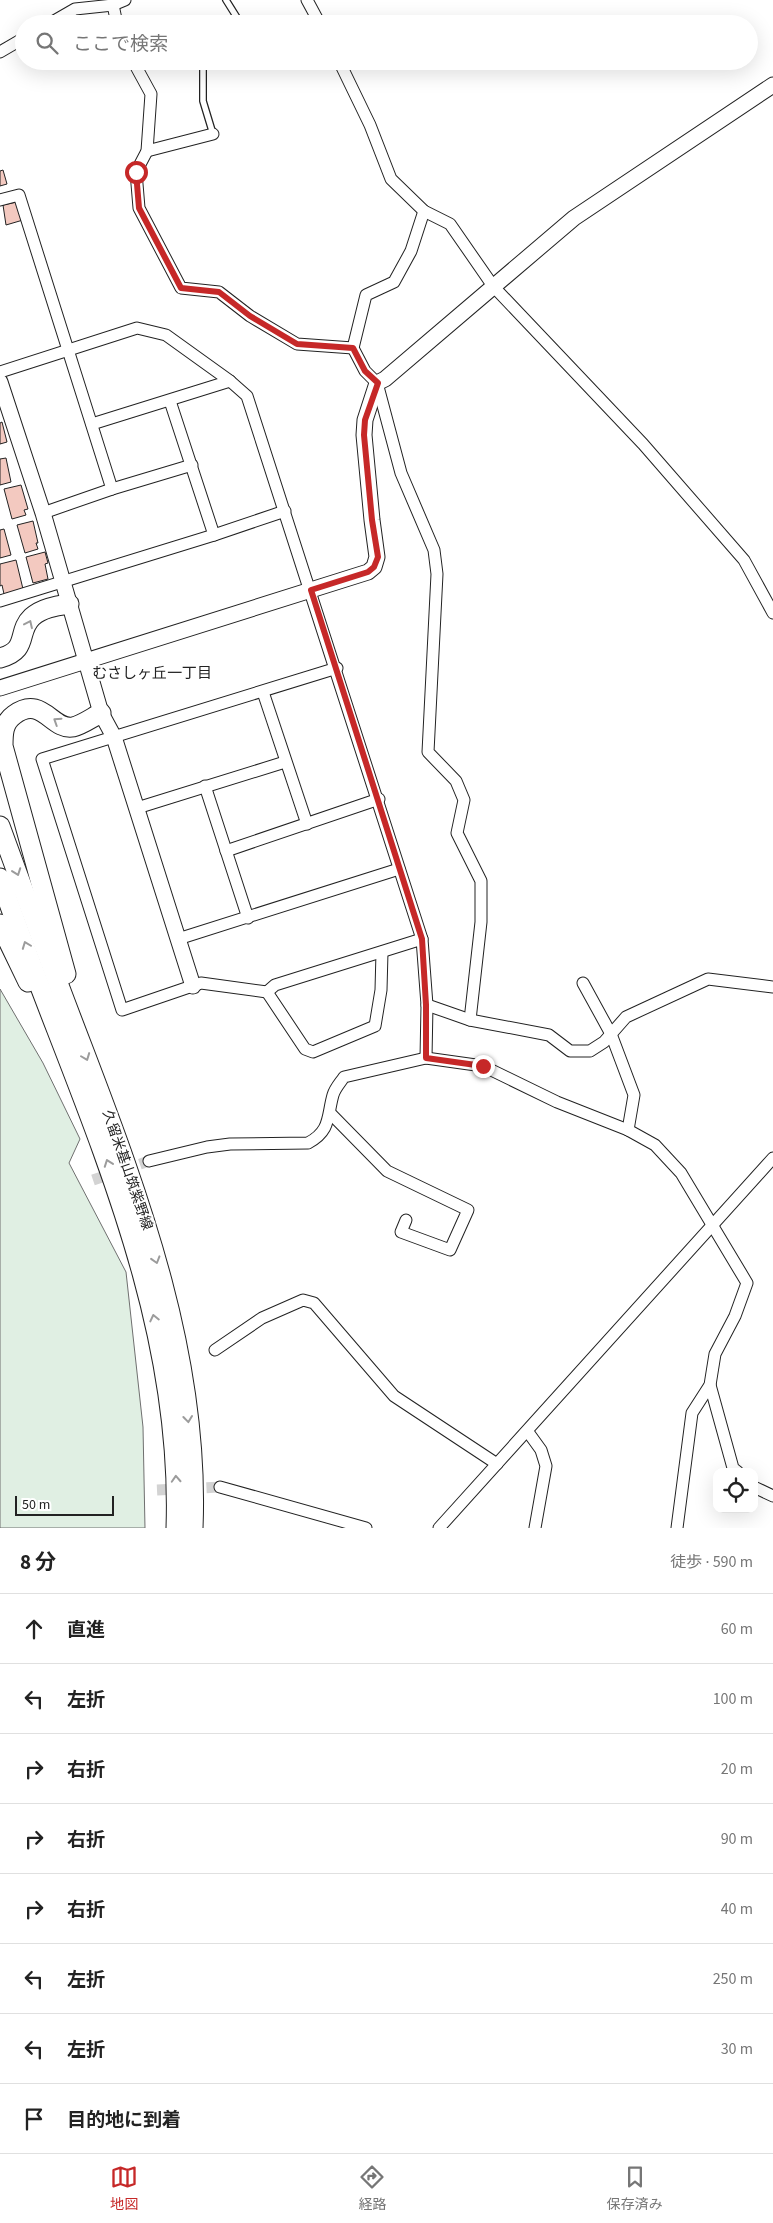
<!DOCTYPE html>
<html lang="ja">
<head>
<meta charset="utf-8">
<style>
  :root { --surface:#fff; --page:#f6f6f6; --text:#222; --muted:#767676; --line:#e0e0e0; --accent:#c62828 }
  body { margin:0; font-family:"Source Sans 3","Noto Sans JP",sans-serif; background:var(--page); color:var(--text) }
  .controls { position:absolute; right:15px; bottom:15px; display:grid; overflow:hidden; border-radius:10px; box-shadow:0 5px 20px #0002 }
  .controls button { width:45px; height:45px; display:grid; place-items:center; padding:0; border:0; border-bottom:1px solid var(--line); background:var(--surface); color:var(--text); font:25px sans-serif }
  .scale { position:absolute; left:15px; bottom:12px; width:99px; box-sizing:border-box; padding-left:5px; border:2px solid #222; border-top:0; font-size:14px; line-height:18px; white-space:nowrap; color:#222; -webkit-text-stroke:4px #fff; paint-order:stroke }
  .stop { position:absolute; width:15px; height:15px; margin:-11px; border:4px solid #c62828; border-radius:50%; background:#fff }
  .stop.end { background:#c62828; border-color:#fff; box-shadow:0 1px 5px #0008 }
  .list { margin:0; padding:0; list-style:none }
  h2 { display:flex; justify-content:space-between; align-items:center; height:65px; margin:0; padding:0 20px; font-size:21px }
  h2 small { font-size:16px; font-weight:400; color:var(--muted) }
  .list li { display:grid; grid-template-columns:32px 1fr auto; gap:15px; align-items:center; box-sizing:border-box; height:70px; padding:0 20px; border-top:1px solid var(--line) }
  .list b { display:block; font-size:19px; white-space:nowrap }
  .list em { font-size:16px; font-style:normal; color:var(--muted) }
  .icon { flex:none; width:28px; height:28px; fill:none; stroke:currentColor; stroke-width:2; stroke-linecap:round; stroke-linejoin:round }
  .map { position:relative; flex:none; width:773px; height:1528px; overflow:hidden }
  .search { position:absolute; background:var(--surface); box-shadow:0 5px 20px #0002; left:15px; right:15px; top:15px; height:55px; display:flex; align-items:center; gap:12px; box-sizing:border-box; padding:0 18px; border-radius:28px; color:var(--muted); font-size:19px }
  .sheet { height:625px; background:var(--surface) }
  nav { display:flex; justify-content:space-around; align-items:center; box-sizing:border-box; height:70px; border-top:1px solid var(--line); background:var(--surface); font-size:14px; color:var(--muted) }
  nav a { display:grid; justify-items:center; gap:2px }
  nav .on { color:var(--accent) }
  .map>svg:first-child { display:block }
  .green { fill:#e0efe3; stroke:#6f6f6f }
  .building { fill:#f3c9c0; stroke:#222 }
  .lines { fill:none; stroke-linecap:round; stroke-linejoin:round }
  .minor-tunnel { stroke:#d3d3d3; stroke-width:11; stroke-dasharray:11 5.5; stroke-linecap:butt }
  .service-casing { stroke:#222; stroke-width:8 }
  .minor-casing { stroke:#222; stroke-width:13 }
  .tertiary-casing { stroke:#222; stroke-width:17 }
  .primary-casing { stroke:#222; stroke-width:21 }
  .service { stroke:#fff; stroke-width:5.5 }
  .minor { stroke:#fff; stroke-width:11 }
  .tertiary { stroke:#fff; stroke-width:15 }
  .primary { stroke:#fff; stroke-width:19 }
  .oneway { stroke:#9c9c9c }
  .route { stroke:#c62828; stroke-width:6 }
  .labels { text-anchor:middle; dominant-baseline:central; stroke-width:4; stroke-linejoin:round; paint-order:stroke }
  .street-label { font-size:14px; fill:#222; stroke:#fff }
  .neighbourhood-label { font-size:15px; fill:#222; stroke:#fff }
</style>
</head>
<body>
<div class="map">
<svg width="773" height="1528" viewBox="0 0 773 1528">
  <rect width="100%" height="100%" fill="#fff"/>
  <!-- green -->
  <polygon class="green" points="0,989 43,1063 80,1139 69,1163 126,1272 143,1427 145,1528 0,1528"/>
  <!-- building -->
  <g class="building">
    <polygon points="3,170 7,184 0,186 0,171"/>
    <polygon points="17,202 23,220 6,225 3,205"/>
    <polygon points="2,422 7,442 0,444 0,423"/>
    <polygon points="6,458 11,482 0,485 0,459"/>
    <polygon points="21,485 28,509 24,510 26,515 12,519 4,489"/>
    <polygon points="33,521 38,543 36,543 38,549 25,553 17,525"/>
    <polygon points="4,529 11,555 0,558 0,530"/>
    <polygon points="45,552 48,563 45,564 48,579 33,583 26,557"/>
    <polygon points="16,560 23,589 4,594 2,585 0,586 0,564"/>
  </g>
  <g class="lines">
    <!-- minor-tunnel -->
    <g class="minor-tunnel">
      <polyline points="93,1180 149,1161"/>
      <polyline points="157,1490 220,1487"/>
    </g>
    <defs>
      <g id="service">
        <polyline points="226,0 241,24"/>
        <polyline points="205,61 203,63 203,101 213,134"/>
      </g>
      <g id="minor">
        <polyline points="307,0 320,24"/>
        <polyline points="113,5 117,24"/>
        <polyline points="49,24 75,9 113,5 125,0"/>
        <polyline points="0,52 24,38"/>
        <polyline points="133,61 151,94 147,151 136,172 139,208 181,288 219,292 250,316 297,344 353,348"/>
        <polyline points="339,61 370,125 391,179 424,211 450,224 493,286 643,444 744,560 773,613"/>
        <polyline points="147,151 213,134"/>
        <polyline points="0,200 19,195 112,489"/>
        <polyline points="424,211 411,251 394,282 366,295 353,348 365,371 377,383 401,473 434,550 437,574 428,752 456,781 464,800 457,833 481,881 481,922 470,1020"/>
        <polyline points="0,372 137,328 166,335 230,381 247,396 422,939 427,1005 426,1058"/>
        <polyline points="170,401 214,535"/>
        <polyline points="92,424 230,381"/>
        <polyline points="43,513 112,489 192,465"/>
        <polyline points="0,601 214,535 285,511"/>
        <polyline points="337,668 42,759 122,1010 201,983 267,992 275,985 422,939"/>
        <polyline points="263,692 307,824"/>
        <polyline points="205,786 248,918"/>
        <polyline points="137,808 285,762"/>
        <polyline points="226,851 379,799"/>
        <polyline points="178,939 399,869"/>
        <polyline points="583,983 611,1034 634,1095 628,1130"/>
        <polyline points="267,992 305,1049 313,1052 375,1026 381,990 382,952"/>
        <polyline points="427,1005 470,1020 549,1035 570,1051 590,1051 604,1042 626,1017 708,979 773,987"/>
        <polyline points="331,1114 387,1171 468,1210 450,1250 401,1232 406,1220"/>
        <path d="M149,1161L207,1147L230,1144L308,1143C331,1131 327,1116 333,1095C335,1088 340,1083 344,1077L426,1058L483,1066L557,1102L628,1130L655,1145L681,1173L747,1283L735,1316L715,1354L710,1385L692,1413L677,1528"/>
        <polyline points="215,1350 262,1318 303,1300 314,1303 394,1396 497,1464"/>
        <polyline points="710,1385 733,1468 738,1472"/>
        <polyline points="528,1432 541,1450 546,1466 535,1528"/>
        <polyline points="220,1487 366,1528"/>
        <polyline points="754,1487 773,1496"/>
        <polyline points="439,1528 773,1158"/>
      </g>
      <g id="tertiary">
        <polyline points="0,382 43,513 101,713 114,737 193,986"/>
        <polyline points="0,688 368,572 374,567 377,557 372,520 364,435 365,420 377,383 385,379 574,218 773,85"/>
      </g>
      <g id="primary">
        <path d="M0,658C30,650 16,632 32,617C42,608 56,606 69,604"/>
        <path d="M0,826C27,900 54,973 82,1046C141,1200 200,1360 193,1528"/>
        <path d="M0,878C73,1091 184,1297 176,1528"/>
        <polyline points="0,924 28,982"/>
        <path d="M66,974L3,746C3,734 3,723 14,715C42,694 52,731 73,727C82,725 93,717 101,713"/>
      </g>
    </defs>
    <!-- service casing -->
    <use href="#service" class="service-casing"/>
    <!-- minor casing -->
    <use href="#minor" class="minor-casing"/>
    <!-- tertiary casing -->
    <use href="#tertiary" class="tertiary-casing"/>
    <!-- primary casing -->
    <use href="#primary" class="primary-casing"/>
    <!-- service -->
    <use href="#service" class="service"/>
    <!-- minor -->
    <use href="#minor" class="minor"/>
    <!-- tertiary -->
    <use href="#tertiary" class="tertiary"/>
    <!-- primary -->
    <use href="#primary" class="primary"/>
  </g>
  <!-- one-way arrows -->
  <defs><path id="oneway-chevron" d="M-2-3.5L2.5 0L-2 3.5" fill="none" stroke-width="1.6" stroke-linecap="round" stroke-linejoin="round" transform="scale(1.25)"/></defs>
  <g class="oneway">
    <use href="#oneway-chevron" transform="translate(29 624) rotate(-65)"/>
    <use href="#oneway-chevron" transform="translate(57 721) rotate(-147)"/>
    <use href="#oneway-chevron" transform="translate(17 872) rotate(70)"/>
    <use href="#oneway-chevron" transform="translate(26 945) rotate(-111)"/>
    <use href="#oneway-chevron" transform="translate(86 1057) rotate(69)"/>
    <use href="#oneway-chevron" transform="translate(108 1163) rotate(-110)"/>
    <use href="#oneway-chevron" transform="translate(156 1260) rotate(73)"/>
    <use href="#oneway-chevron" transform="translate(154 1318) rotate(-103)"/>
    <use href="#oneway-chevron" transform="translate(188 1419) rotate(83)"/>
    <use href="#oneway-chevron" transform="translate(176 1479) rotate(-93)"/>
  </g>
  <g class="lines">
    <!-- route -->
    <polyline class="route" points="136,172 139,208 181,288 219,292 250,316 297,344 353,348 365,371 378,383 365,420 364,435 372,520 378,557 374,567 368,572 311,590 422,939 426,1005 426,1058 483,1066"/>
  </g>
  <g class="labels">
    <!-- street labels -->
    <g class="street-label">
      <text transform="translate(127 1170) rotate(71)">久留米基山筑紫野線</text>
    </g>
    <!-- neighbourhood labels -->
    <g class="neighbourhood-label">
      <text x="152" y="673">むさしヶ丘一丁目</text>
    </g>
  </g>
</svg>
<div class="controls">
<button><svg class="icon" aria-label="locate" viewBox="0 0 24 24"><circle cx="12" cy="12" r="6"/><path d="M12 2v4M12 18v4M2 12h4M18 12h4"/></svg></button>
</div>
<div class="scale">50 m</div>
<div class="stop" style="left:136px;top:172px"></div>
<div class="stop end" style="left:483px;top:1066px"></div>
<div class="search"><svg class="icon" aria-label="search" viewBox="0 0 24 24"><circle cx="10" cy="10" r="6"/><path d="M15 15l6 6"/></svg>ここで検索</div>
</div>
<section class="sheet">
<h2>8 分<small>徒歩 · 590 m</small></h2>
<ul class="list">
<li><svg class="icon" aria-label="ahead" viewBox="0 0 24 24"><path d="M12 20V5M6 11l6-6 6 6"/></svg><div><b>直進</b></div><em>60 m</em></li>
<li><svg class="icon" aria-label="left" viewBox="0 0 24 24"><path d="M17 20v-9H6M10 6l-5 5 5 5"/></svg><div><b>左折</b></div><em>100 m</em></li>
<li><svg class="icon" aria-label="right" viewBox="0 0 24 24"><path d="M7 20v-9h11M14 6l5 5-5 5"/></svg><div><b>右折</b></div><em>20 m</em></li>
<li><svg class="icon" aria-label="right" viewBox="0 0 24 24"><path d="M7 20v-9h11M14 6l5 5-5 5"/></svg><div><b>右折</b></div><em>90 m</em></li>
<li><svg class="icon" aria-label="right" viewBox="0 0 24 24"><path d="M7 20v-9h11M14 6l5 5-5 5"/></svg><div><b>右折</b></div><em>40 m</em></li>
<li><svg class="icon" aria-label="left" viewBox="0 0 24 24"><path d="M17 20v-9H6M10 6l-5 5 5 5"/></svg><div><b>左折</b></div><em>250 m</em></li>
<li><svg class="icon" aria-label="left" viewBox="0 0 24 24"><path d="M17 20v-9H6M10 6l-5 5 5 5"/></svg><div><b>左折</b></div><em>30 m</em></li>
<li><svg class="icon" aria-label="arrive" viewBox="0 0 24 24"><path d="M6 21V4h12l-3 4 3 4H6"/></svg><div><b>目的地に到着</b></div></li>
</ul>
</section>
<nav>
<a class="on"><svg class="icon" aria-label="map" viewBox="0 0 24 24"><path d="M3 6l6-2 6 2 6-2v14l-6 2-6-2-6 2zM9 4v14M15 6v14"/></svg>地図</a>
<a><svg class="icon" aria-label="directions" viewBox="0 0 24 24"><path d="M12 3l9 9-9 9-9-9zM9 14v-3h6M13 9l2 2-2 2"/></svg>経路</a>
<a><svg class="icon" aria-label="saved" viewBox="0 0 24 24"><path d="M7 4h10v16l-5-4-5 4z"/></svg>保存済み</a>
</nav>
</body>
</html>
